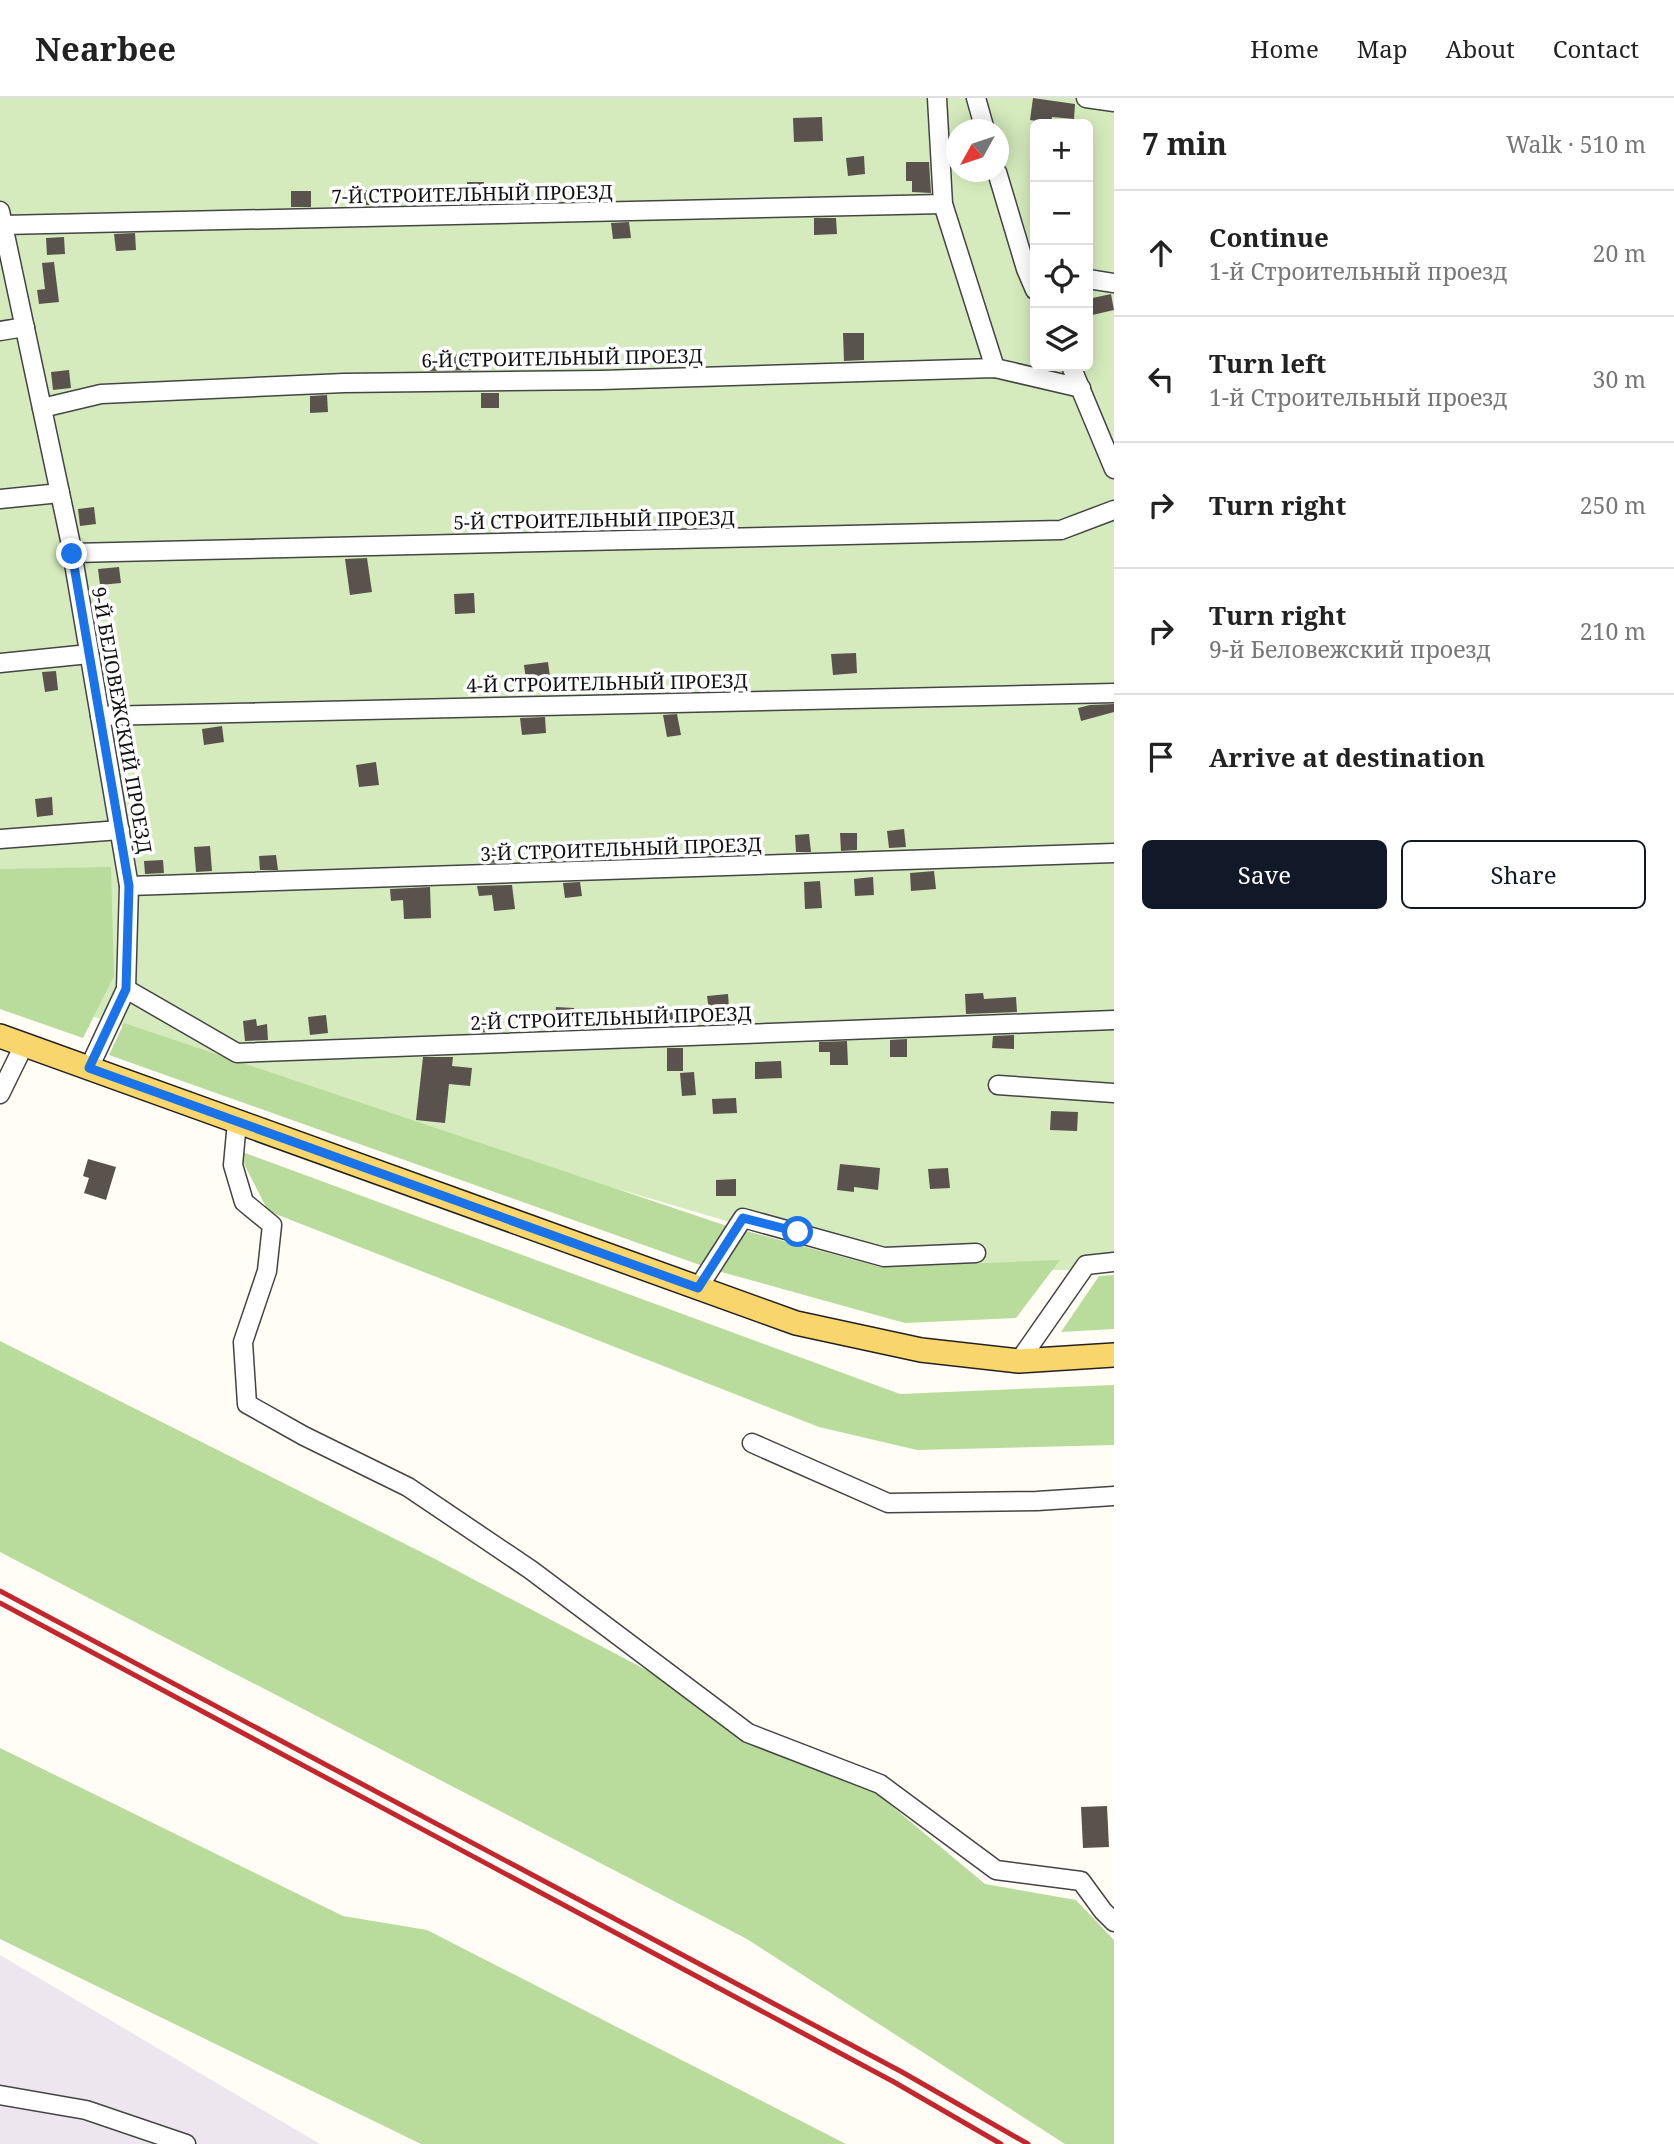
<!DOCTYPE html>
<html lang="en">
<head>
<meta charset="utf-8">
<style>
  :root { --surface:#fff; --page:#f2f2f2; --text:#222; --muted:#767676; --line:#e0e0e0; --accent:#111827 }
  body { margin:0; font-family:"Noto Serif",serif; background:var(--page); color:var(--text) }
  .controls { position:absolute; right:21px; top:21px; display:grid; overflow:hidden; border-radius:10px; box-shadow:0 4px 18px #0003 }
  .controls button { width:63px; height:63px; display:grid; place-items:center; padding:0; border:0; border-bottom:2px solid var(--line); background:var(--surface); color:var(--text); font:35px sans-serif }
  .compass { position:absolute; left:946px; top:21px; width:63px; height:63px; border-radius:50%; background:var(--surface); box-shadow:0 4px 18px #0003; rotate:230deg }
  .stop { position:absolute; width:21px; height:21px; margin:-16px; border:5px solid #1a73e8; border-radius:50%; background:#fff }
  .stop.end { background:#1a73e8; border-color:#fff; box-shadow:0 2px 7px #0008 }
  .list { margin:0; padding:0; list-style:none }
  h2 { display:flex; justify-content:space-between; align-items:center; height:91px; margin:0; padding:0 28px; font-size:30px }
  h2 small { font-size:23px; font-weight:400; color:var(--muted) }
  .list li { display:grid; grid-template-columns:46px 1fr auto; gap:21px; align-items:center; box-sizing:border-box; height:126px; padding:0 28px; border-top:2px solid var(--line) }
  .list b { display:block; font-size:26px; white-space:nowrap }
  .list p { margin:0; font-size:23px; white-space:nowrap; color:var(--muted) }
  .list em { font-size:23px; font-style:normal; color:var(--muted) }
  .actions { display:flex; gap:14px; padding:21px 28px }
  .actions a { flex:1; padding:16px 0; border:2px solid var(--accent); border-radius:10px; text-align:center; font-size:24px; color:var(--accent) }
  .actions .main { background:var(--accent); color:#fff }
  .icon { flex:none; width:38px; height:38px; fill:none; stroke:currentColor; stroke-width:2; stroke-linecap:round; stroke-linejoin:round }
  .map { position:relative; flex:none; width:1114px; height:2046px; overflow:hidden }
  header { display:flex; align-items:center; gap:42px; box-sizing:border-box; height:98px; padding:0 35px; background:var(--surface); border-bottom:2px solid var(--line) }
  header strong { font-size:33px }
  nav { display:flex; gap:38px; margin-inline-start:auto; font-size:24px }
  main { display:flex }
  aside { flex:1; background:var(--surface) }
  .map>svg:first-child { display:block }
  .industrial { fill:#eee6ef }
  .green { fill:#d5ebbd; fill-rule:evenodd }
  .forest { fill:#b9dc9c }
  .building { fill:#5a524d }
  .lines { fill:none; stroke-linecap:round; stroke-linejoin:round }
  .minor-casing { stroke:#444; stroke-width:21 }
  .major-casing { stroke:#222; stroke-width:26 }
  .minor { stroke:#fff; stroke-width:18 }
  .major { stroke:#f9d66b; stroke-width:23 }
  .rail { stroke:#c4262e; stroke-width:5 }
  .route { stroke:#1a73e8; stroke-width:9 }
  .labels { text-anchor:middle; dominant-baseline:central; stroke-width:7; stroke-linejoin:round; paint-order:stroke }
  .street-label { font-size:19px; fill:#111; stroke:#fff }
</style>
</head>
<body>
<header>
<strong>Nearbee</strong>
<nav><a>Home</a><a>Map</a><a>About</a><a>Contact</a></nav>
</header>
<main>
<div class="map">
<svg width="1114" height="2046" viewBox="0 0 1114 2046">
  <rect width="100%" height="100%" fill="#fffdf5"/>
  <!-- industrial -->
  <polygon class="industrial" points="0,1857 320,2046 0,2046"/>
  <!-- green -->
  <path class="green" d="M0,0H1114V1173L881,1169L608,1088L0,888ZM1035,26H1088V268H1035ZM956,32H998V74H956Z"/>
  <!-- forest -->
  <g class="forest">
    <polygon points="111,769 114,878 83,940 0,911 0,771"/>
    <polygon points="124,925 724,1127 881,1169 1060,1162 1016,1220 905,1225 714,1172 109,957"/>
    <polygon points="237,1052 900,1296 1114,1287 1114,1347 917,1352 819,1329 268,1113"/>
    <polygon points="1114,1177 1114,1231 1061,1234 1099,1178"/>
    <polygon points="0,1243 435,1461 869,1689 985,1786 1076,1802 1114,1842 1114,2046 1065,2046 747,1841 0,1454"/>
    <polygon points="0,1650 343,1818 427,1832 846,2046 421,2046 0,1841"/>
  </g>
  <!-- building -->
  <g class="building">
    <polygon points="1033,0 1075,6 1074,21 1052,19 1051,25 1030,22"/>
    <polygon points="822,19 823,43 794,44 793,20"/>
    <polygon points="864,58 865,76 848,78 846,60"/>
    <polygon points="906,64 929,64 931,95 912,94 912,83 906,83"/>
    <polygon points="467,84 484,84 483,105 467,105"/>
    <polygon points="349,92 370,92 370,107 348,107"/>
    <rect x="291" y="93" width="20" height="16"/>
    <polygon points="814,120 836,120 837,136 814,137"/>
    <polygon points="629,124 631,140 613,141 611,125"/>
    <polygon points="135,135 136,152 116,153 114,136"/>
    <polygon points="64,139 65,156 47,157 46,140"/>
    <polygon points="54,164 59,204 39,206 37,192 45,191 42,165"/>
    <polygon points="1111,196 1114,212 1088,218 1088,201"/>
    <polygon points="843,235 864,235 864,262 844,263"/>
    <polygon points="479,256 479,272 428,273 427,260 437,260 437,257"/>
    <polygon points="69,272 71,290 53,292 51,274"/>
    <rect x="481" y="295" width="18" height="15"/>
    <polygon points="327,297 328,314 310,315 310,298"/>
    <polygon points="94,409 96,426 80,428 78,411"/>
    <polygon points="367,460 372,494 350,497 345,461"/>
    <polygon points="119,469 121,485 100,487 98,471"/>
    <polygon points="474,495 475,515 455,516 454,496"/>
    <polygon points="856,555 857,575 833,577 831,556"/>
    <polygon points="548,564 551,587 527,590 524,567"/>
    <polygon points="56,573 58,592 45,594 42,574"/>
    <polygon points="1114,606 1114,614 1081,623 1078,610 1090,607"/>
    <polygon points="677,616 681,637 667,639 663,617"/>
    <polygon points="545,619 546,635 522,637 520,620"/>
    <polygon points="222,628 224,644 204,647 202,631"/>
    <polygon points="376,664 379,687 359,689 356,667"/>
    <polygon points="52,699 53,717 37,719 35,701"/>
    <polygon points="904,731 906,749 889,750 887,733"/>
    <polygon points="840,735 857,735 857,752 841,753"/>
    <polygon points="809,736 811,754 796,754 795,737"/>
    <polygon points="711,742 711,757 693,758 693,743"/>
    <polygon points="556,747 556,762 533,763 532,748"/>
    <polygon points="210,748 212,773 196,774 194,749"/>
    <polygon points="486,750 505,750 506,764 487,765"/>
    <polygon points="276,757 278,772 260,772 259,758"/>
    <polygon points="163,762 164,775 145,776 144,763"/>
    <polygon points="934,773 936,791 911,793 910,775"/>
    <polygon points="873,779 874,797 855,798 854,781"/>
    <polygon points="820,783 822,810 805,811 804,784"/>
    <polygon points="580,784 582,798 565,800 563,785"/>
    <polygon points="512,787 515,811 494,813 492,797 479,798 477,788"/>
    <polygon points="430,789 431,820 404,821 403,802 391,803 390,791"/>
    <polygon points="983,895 984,901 1016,899 1017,914 966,916 965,896"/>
    <polygon points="728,896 729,910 709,912 707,898"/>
    <polygon points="556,909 574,910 574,924 555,924"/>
    <polygon points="675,912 675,926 657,927 657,913"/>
    <polygon points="326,917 328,935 310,937 308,919"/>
    <polygon points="489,919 489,934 473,935 472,920"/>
    <polygon points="256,921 257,928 267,926 268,942 245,943 243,923"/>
    <polygon points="1014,937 1014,951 992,950 993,938"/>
    <polygon points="907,941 907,959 890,959 890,942"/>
    <polygon points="847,943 848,967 830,967 830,954 819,954 819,944"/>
    <rect x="667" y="950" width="16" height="23"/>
    <polygon points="423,959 453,959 452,968 472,970 470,988 449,986 445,1025 416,1022"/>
    <polygon points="781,963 782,980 755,981 755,964"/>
    <polygon points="694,974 696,997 682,998 680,975"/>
    <polygon points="736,1000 737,1015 713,1016 712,1001"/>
    <polygon points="1051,1013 1078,1014 1077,1033 1050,1032"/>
    <polygon points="88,1061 116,1069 106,1102 84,1095 89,1080 83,1078"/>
    <polygon points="840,1066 880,1070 878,1092 854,1089 854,1094 837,1092"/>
    <polygon points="948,1070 950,1090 930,1091 928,1071"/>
    <polygon points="736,1081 736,1098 716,1098 716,1082"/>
    <polygon points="1107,1708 1109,1749 1083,1750 1081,1709"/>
  </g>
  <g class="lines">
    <defs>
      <g id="minor">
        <polyline points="937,0 943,106 995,270"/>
        <polyline points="976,0 985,32"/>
        <polyline points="1086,0 1114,4"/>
        <polyline points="997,74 1026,171 1035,192"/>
        <polyline points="0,113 70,442 129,788 126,891 89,970"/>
        <polyline points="3,127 943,106"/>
        <polyline points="1088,181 1114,185"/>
        <polyline points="0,233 25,229"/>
        <polyline points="1071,268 1114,371"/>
        <polyline points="42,310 101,296 344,285 601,282 995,270 1081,290"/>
        <polyline points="0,401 60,395"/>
        <polyline points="72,455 1061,432 1114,412"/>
        <polyline points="0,565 89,556"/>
        <polyline points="100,618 1114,595"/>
        <polyline points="0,741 120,732"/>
        <polyline points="129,788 1114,755"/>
        <polyline points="126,891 237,955 1114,922"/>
        <polyline points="998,987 1114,995"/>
        <polyline points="0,996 24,947"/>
        <polyline points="237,1024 233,1067 244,1104 272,1127 267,1173 243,1244 247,1306 304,1338 408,1389 531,1472 748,1635 880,1686 996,1772 1081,1783 1103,1813 1114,1824"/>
        <polyline points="698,1190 743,1120 884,1159 976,1155"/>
        <polyline points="1019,1263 1086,1167 1114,1164"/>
        <polyline points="752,1345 888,1405 1037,1403 1114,1398"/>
        <polyline points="0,1997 86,2012 186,2046"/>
      </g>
      <polyline id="major" points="0,938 796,1225 921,1252 1019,1263 1114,1257"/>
    </defs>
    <!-- minor casing -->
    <use href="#minor" class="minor-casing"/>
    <!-- major casing -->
    <use href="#major" class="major-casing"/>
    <!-- minor -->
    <use href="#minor" class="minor"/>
    <!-- major -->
    <use href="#major" class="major"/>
    <!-- rail -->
    <g class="rail">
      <polyline points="0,1493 902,1974 1028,2046"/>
      <polyline points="0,1505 894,1984 1001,2046"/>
    </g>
  </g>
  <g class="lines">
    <!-- route -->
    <polyline class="route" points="72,456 129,788 126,891 89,970 698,1190 743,1120 798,1134"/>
  </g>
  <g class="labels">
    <!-- street labels -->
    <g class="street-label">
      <text transform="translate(472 96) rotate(-1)">7-Й СТРОИТЕЛЬНЫЙ ПРОЕЗД</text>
      <text transform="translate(562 260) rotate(-1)">6-Й СТРОИТЕЛЬНЫЙ ПРОЕЗД</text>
      <text transform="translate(594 422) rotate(-1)">5-Й СТРОИТЕЛЬНЫЙ ПРОЕЗД</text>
      <text transform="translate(607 585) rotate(-1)">4-Й СТРОИТЕЛЬНЫЙ ПРОЕЗД</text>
      <text transform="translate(122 622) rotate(80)">9-Й БЕЛОВЕЖСКИЙ ПРОЕЗД</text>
      <text transform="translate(621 751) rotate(-2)">3-Й СТРОИТЕЛЬНЫЙ ПРОЕЗД</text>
      <text transform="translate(611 920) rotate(-2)">2-Й СТРОИТЕЛЬНЫЙ ПРОЕЗД</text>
    </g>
  </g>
</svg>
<div class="controls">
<button>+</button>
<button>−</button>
<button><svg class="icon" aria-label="locate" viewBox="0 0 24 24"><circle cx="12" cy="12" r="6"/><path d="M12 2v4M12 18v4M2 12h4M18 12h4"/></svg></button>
<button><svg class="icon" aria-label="layers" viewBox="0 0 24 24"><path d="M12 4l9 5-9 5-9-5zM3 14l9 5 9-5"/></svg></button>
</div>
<svg class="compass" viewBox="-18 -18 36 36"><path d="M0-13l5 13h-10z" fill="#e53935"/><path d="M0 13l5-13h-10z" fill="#767676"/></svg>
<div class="stop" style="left:798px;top:1134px"></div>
<div class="stop end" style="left:72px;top:456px"></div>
</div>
<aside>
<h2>7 min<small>Walk · 510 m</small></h2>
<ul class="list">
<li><svg class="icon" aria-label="ahead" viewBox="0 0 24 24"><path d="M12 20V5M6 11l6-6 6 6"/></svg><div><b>Continue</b><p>1-й Строительный проезд</p></div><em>20 m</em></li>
<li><svg class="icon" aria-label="left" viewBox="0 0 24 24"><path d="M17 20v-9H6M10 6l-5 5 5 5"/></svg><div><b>Turn left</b><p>1-й Строительный проезд</p></div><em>30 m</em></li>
<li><svg class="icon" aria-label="right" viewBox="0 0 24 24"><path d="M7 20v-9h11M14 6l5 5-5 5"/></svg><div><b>Turn right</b></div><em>250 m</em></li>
<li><svg class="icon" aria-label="right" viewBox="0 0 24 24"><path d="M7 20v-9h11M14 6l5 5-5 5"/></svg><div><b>Turn right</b><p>9-й Беловежский проезд</p></div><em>210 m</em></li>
<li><svg class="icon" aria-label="arrive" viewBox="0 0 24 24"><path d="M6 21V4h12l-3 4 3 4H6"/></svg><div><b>Arrive at destination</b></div></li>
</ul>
<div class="actions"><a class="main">Save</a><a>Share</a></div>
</aside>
</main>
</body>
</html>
